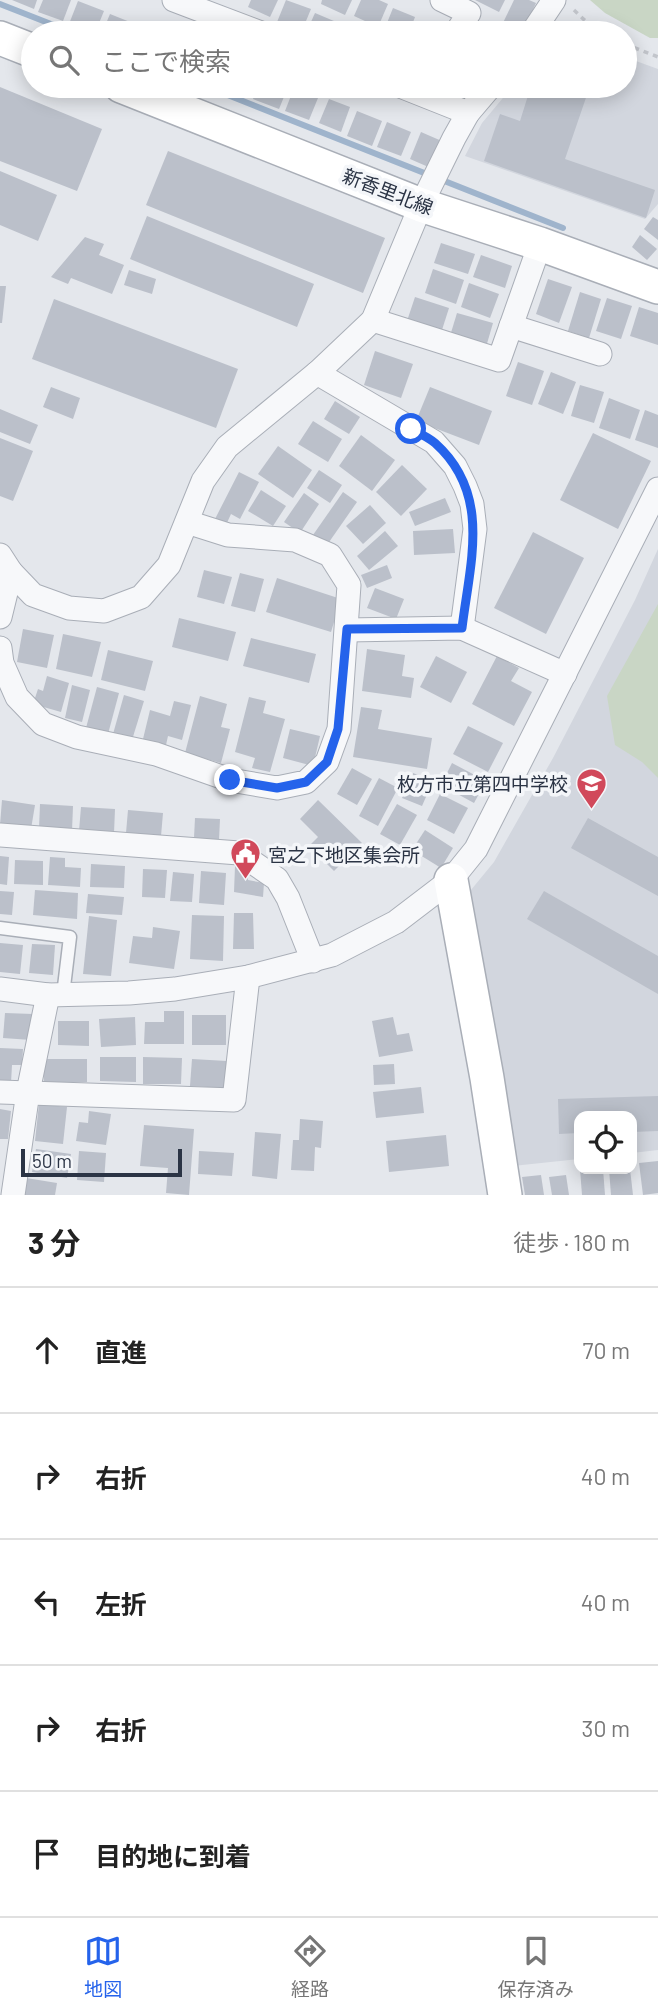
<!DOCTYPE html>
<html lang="ja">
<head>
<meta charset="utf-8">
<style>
  :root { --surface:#fff; --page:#f2f2f2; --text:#222; --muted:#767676; --line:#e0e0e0; --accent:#2563eb }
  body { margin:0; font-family:Barlow,"Noto Sans JP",sans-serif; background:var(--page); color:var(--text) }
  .controls { position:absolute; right:21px; bottom:21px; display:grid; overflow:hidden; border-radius:14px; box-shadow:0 4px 18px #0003 }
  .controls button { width:63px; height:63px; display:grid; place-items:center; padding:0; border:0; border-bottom:2px solid var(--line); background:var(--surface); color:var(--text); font:35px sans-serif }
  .scale { position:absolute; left:21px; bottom:18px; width:161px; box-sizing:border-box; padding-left:7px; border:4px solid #2b3445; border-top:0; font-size:19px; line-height:24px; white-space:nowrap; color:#2b3445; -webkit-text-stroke:5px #f4f6f9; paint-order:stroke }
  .stop { position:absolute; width:21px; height:21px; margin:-16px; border:5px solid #2563eb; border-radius:50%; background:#fff }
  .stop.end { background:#2563eb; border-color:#fff; box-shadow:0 2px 7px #0008 }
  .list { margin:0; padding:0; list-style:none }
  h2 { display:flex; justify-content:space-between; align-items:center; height:91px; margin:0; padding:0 28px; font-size:30px }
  h2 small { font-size:23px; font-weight:400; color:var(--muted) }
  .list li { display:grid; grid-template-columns:46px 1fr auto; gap:21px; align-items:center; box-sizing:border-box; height:126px; padding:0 28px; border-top:2px solid var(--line) }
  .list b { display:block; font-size:26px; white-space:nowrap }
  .list em { font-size:23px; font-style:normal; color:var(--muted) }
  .icon { flex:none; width:38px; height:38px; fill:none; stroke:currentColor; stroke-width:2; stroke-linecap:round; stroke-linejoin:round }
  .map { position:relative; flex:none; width:658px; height:1195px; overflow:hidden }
  .search { position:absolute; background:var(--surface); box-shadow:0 4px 18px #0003; left:21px; right:21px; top:21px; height:77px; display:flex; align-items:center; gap:18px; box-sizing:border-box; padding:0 24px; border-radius:38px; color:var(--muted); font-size:26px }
  .sheet { height:721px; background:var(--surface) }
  nav { display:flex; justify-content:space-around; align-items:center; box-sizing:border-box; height:98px; border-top:2px solid var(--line); background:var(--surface); font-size:19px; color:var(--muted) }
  nav a { display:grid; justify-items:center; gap:4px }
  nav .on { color:var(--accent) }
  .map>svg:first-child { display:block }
  .built { fill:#d2d6de }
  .green { fill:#c9d6c5 }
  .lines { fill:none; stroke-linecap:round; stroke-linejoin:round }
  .stream { stroke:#9fb4cc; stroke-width:6 }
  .building { fill:#bbc0ca }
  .lane-casing { stroke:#a9aeb7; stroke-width:15 }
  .street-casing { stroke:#a9aeb7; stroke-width:25 }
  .secondary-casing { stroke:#a9aeb7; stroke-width:36 }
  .path { stroke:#c2c5cb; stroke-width:3.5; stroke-dasharray:5 5; stroke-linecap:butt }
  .lane { stroke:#f7f8fa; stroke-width:12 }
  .street { stroke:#f7f8fa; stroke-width:23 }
  .secondary { stroke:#fff; stroke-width:33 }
  .route { stroke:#2563eb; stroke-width:9 }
  .labels { text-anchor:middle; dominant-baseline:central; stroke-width:7; stroke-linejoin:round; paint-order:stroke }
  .street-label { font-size:19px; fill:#2b3445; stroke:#f4f6f9 }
  .poi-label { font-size:19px; fill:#2b3445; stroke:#f4f6f9; text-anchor:end }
</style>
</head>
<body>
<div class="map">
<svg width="658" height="1195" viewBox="0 0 658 1195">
  <rect width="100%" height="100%" fill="#e4e7ec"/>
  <!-- built -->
  <g class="built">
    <polygon points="625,57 658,69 658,204 645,219 465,156 482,123 513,86 625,86"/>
    <polygon points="658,549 658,1150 632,1153 632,1116 579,1116 579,1159 504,1167 466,896 494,862 553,758 635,600"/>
  </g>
  <!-- green -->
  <g class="green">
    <polygon points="590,0 658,0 658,38 650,38 605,13"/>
    <polygon points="658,604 658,778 642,762 615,745 607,696"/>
  </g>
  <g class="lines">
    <!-- stream -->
    <g class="stream">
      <polyline points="0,4 74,33"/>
      <polyline points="205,86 563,228"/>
    </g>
  </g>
  <!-- building -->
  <g class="building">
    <polygon points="12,0 37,0 34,9"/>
    <polygon points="43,0 71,0 63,21 38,12"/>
    <polygon points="251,0 278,0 270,17 248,7"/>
    <polygon points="286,0 311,9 301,33 291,33 275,27"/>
    <polygon points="322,0 352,0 345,15 321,4"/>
    <polygon points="361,0 379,0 388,4 378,27 354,16"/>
    <polygon points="475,0 505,0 499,12"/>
    <polygon points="514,0 529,0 536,3 522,33 515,33 501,27"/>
    <polygon points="78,1 104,11 95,33 69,24"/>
    <polygon points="393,8 415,17 409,33 383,33"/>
    <polygon points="315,13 341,24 337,33 306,33"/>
    <polygon points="110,14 135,24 131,33 102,33"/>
    <polygon points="419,21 440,30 439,33 414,33"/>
    <polygon points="353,24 374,33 349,33"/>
    <polygon points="221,86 252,86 248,96"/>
    <polygon points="258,86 288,87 279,109 253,99"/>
    <polygon points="448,86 477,86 466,102 446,89"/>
    <polygon points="531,86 590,86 565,159 655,190 646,218 484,161 500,114 520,121"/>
    <polygon points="0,87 102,129 77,191 0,161"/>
    <polygon points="294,88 318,98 309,120 285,111"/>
    <polygon points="329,99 350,107 341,132 319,123"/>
    <polygon points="357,111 382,121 372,146 347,136"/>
    <polygon points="387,122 411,132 401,156 377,147"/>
    <polygon points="421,132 444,142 433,169 410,159"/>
    <polygon points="168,151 385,238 363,293 146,205"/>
    <polygon points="0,171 57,195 38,241 0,225"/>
    <polygon points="147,216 314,284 297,327 130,259"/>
    <polygon points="653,217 658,220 658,240 644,229"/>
    <polygon points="640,235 657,249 647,260 632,247"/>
    <polygon points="85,237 104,244 99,255 124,265 112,294 71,278 68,284 51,277"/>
    <polygon points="441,243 475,254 468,274 434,263"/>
    <polygon points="481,255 512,266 505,288 473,277"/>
    <polygon points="433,269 464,280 456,304 425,293"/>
    <polygon points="129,270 156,279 152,294 124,285"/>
    <polygon points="548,279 572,287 559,323 536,314"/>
    <polygon points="469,283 499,294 490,318 461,307"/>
    <polygon points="0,286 6,286 2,323 0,323"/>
    <polygon points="580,292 601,299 589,338 568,331"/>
    <polygon points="415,297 449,308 441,333 407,321"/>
    <polygon points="607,298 632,306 621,339 596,331"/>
    <polygon points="54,299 238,369 216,428 32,359"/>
    <polygon points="639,307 658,313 658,345 630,336"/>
    <polygon points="457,313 493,323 486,347 450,336"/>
    <polygon points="375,351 413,364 401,398 364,385"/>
    <polygon points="518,362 544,371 532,405 506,396"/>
    <polygon points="551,372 576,382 563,414 538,404"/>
    <polygon points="580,385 604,392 594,423 571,416"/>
    <polygon points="51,387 80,398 73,419 43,407"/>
    <polygon points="430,387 492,411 479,445 416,421"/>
    <polygon points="609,398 640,410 630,439 599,428"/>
    <polygon points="335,401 360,417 349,434 324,419"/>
    <polygon points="0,409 38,425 30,444 0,432"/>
    <polygon points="645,410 658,415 658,448 635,440"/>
    <polygon points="313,421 342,439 328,462 298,444"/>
    <polygon points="593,433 651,461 618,529 560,500"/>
    <polygon points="361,435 395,460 372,491 339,466"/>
    <polygon points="0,438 33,451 13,501 0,496"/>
    <polygon points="278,446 312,470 293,498 258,474"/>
    <polygon points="402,465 427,489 401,516 376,492"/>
    <polygon points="319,470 342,485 330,503 307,488"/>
    <polygon points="239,472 259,482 240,519 231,514 226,525 215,519"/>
    <polygon points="261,490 286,506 273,526 248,511"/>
    <polygon points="343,492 357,502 327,545 313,535"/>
    <polygon points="304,493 319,504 300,533 284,522"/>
    <polygon points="445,498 451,512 415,526 409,512"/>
    <polygon points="370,505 386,523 363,544 346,526"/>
    <polygon points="453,529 455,553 414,555 413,531"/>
    <polygon points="385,531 398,546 369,570 357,556"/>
    <polygon points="533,532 584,558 546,634 494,608"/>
    <polygon points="387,565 392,578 367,588 361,575"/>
    <polygon points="204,570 232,577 224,604 197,597"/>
    <polygon points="240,573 264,579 255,612 231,606"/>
    <polygon points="277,578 341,599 331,632 266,612"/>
    <polygon points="375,588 404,599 396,619 367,608"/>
    <polygon points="179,618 236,632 228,661 172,647"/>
    <polygon points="23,629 54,635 47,668 17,662"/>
    <polygon points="63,634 101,642 92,677 56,669"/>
    <polygon points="251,638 316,654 309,683 243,666"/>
    <polygon points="367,649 405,655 402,676 414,678 411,698 362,691"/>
    <polygon points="108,650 153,661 145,691 101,680"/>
    <polygon points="436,656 467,672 451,703 420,687"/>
    <polygon points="497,656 519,668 511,681 532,692 514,726 472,704"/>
    <polygon points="47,676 69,683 61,712 33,704 38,689 43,691"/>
    <polygon points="72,685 90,690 82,722 65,718"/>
    <polygon points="97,687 119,693 108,734 86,728"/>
    <polygon points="124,695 144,701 132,740 113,734"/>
    <polygon points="200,696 227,704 221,727 230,729 221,763 185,753"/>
    <polygon points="249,697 266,701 263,713 285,719 270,772 252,768 255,758 235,752"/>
    <polygon points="174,701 191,705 182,740 168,736 166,745 143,739 150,710 170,716"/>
    <polygon points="361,707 382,710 378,729 432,738 427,769 353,757"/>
    <polygon points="468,726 503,743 488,772 453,754"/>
    <polygon points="290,729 320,736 313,766 283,758"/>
    <polygon points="452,763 486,781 474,803 441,785"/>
    <polygon points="352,768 372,779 357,805 337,794"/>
    <polygon points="413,773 433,781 422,806 402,798"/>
    <polygon points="379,778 398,788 378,826 359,816"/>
    <polygon points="440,794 468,808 454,834 427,820"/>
    <polygon points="2,800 35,805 31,829 0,825"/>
    <polygon points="318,800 362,843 334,871 309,846 318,837 300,819"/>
    <polygon points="40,804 73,806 72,831 39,829"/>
    <polygon points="397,804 417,815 400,845 380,834"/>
    <polygon points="81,807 115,809 114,833 79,831"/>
    <polygon points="128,810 163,813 161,836 126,833"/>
    <polygon points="195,818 220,819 219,840 194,838"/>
    <polygon points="588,818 658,857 658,896 571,848"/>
    <polygon points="425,830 453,848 441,868 412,850"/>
    <polygon points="0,856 9,857 7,885 0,884"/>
    <polygon points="50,857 65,858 65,867 81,868 80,887 48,885"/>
    <polygon points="15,860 43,861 43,885 14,884"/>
    <polygon points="91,864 125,866 124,888 90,887"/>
    <polygon points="235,866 246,867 248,880 264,883 263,897 234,892"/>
    <polygon points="143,869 167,870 165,898 142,897"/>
    <polygon points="201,871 226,873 224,905 199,903"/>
    <polygon points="173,872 194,874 192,902 170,901"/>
    <polygon points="35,890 78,893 77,919 33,915"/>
    <polygon points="0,891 14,892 12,915 0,914"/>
    <polygon points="544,891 658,956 658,994 527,919"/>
    <polygon points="88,894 124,897 122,915 86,913"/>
    <polygon points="234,913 253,913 254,949 233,949"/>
    <polygon points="192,915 224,916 223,961 190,959"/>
    <polygon points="89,916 117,920 111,976 83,974"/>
    <polygon points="153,927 180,931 174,969 129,963 133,936 152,938"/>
    <polygon points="0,943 23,945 20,974 0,972"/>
    <polygon points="32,944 55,945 53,975 29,973"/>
    <polygon points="164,1011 184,1011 184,1044 144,1044 145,1022 164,1022"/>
    <polygon points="5,1013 33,1014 31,1040 3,1038"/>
    <rect x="192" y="1015" width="34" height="30"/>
    <polygon points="135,1017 136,1045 101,1047 99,1019"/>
    <polygon points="393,1017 397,1035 409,1033 413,1051 379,1057 372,1021"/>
    <polygon points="58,1021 89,1021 89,1046 58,1045"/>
    <polygon points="0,1048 23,1049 22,1065 12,1065 11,1083 0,1083"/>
    <polygon points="100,1057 136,1057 136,1082 100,1081"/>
    <polygon points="143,1057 182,1058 181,1084 143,1084"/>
    <rect x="44" y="1059" width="43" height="23"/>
    <polygon points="192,1059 227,1061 225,1088 190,1086"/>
    <polygon points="394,1064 395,1084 374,1085 373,1065"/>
    <polygon points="421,1087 424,1113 376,1118 373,1092"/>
    <polygon points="658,1096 658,1131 632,1132 632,1116 579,1116 579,1133 559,1134 558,1099"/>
    <polygon points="39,1104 67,1107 63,1144 35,1141"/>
    <polygon points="0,1109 11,1111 8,1139 0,1139"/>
    <polygon points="89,1111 111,1114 106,1145 76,1141 79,1122 88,1123"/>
    <polygon points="300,1119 323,1121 321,1148 315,1147 314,1171 291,1170 293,1140 299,1140"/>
    <polygon points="144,1125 194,1129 189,1195 166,1193 168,1168 140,1166"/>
    <polygon points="255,1132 281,1134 277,1179 252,1176"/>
    <polygon points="446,1135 449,1166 389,1172 386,1141"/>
    <polygon points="36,1149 71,1154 67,1178 32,1172"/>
    <polygon points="79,1151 106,1153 104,1182 77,1180"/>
    <polygon points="199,1151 234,1153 232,1176 198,1174"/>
    <polygon points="658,1161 658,1193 643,1195 639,1163"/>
    <polygon points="580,1169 603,1169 605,1195 582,1195"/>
    <polygon points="609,1169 630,1169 633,1195 611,1195"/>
    <polygon points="541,1175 544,1195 525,1195 522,1177"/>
    <polygon points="566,1175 569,1195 552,1195 549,1177"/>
    <polygon points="20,1177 57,1183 55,1195 17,1195"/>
  </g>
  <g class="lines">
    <defs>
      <polyline id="lane" points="0,928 70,937 63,995"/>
      <g id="street">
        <polyline points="174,0 261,33"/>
        <polyline points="442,0 469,13 456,33"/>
        <polyline points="532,33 554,0"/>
        <polyline points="400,86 468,113"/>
        <polyline points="373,320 499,360 540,244"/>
        <polyline points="511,326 600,354"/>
        <polyline points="317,373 434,442 455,466 465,486 472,504 475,529 462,628"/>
        <polyline points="0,555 11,572 33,595 69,608 104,611 141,597 169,565 203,481 227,447 317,373 373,320 421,205 454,138 468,113 491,86"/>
        <polyline points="0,617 11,572"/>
        <polyline points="347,630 462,628 565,674"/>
        <polyline points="0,648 2,663 17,697 43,724 77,737 156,754 230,780 277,788 306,782 327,762 339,729 349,585 330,555 295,540 228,535 187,522"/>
        <polyline points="0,835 239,853 277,879 288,898 313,961"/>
        <polyline points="0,989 48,995 129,993 175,989 248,977 332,955 396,922 451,880 476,849 658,489"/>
        <polyline points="0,1092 234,1100 248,977"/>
        <polyline points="13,1195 28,1092 48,995"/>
      </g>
      <g id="secondary">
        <polyline points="0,38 33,51"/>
        <polyline points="121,86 421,205 540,244 658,287"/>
        <polyline points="451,880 487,1078 505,1195"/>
      </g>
    </defs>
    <!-- lane casing -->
    <use href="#lane" class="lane-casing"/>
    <!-- street casing -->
    <use href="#street" class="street-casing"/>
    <!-- secondary casing -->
    <use href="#secondary" class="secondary-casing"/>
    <!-- path -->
    <g class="path">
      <polyline points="574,10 598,33"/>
      <polyline points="625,44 658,57"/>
    </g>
    <!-- lane -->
    <use href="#lane" class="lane"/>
    <!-- street -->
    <use href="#street" class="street"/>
    <!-- secondary -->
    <use href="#secondary" class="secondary"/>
  </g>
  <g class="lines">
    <!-- route -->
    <path class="route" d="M230,780L277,788L306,782L327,762L338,729L347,629L462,628C470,562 492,494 435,443C428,437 419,433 411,429"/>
  </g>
  <!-- icons -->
  <defs>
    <symbol id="school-pin" viewBox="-11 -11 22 30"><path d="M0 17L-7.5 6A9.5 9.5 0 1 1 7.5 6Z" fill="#d1495b" stroke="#f4f6f9"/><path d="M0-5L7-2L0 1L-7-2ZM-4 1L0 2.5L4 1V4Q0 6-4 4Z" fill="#fff"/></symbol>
    <symbol id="civic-pin" viewBox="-11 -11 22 30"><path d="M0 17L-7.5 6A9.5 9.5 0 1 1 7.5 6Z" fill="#d1495b" stroke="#f4f6f9"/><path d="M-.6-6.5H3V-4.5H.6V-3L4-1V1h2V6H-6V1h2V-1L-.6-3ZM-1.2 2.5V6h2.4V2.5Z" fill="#fff"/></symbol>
  </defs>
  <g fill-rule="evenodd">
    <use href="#school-pin" x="574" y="766" width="35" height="47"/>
    <use href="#civic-pin" x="228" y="836" width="35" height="47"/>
  </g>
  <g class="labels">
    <!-- street labels -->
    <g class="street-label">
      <text transform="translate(388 191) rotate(21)">新香里北線</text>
    </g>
    <!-- poi labels -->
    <g class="poi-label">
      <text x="568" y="783">枚方市立第四中学校</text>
      <text x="268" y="854" text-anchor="start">宮之下地区集会所</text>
    </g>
  </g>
</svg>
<div class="controls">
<button><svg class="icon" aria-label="locate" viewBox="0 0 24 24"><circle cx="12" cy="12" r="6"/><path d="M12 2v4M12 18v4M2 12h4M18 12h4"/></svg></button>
</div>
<div class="scale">50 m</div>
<div class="stop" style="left:411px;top:429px"></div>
<div class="stop end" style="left:230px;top:780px"></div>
<div class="search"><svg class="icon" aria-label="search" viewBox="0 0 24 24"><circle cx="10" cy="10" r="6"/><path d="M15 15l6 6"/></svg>ここで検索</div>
</div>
<section class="sheet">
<h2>3 分<small>徒歩 · 180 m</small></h2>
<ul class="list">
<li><svg class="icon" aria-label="ahead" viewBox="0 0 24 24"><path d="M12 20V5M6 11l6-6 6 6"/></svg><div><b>直進</b></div><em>70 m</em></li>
<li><svg class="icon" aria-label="right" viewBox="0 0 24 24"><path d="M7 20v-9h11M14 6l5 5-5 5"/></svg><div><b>右折</b></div><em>40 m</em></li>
<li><svg class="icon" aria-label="left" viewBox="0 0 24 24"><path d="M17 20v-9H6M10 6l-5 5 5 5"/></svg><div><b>左折</b></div><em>40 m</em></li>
<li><svg class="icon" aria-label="right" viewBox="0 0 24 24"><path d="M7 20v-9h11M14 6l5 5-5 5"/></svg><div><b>右折</b></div><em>30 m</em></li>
<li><svg class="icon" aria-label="arrive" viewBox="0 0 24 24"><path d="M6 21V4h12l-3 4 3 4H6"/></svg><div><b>目的地に到着</b></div></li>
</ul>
</section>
<nav>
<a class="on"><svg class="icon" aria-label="map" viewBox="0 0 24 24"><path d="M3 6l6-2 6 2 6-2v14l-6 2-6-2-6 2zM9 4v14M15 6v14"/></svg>地図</a>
<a><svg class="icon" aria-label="directions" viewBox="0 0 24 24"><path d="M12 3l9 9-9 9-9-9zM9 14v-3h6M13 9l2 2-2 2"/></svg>経路</a>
<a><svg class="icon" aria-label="saved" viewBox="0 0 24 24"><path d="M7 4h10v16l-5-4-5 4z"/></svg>保存済み</a>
</nav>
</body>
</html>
